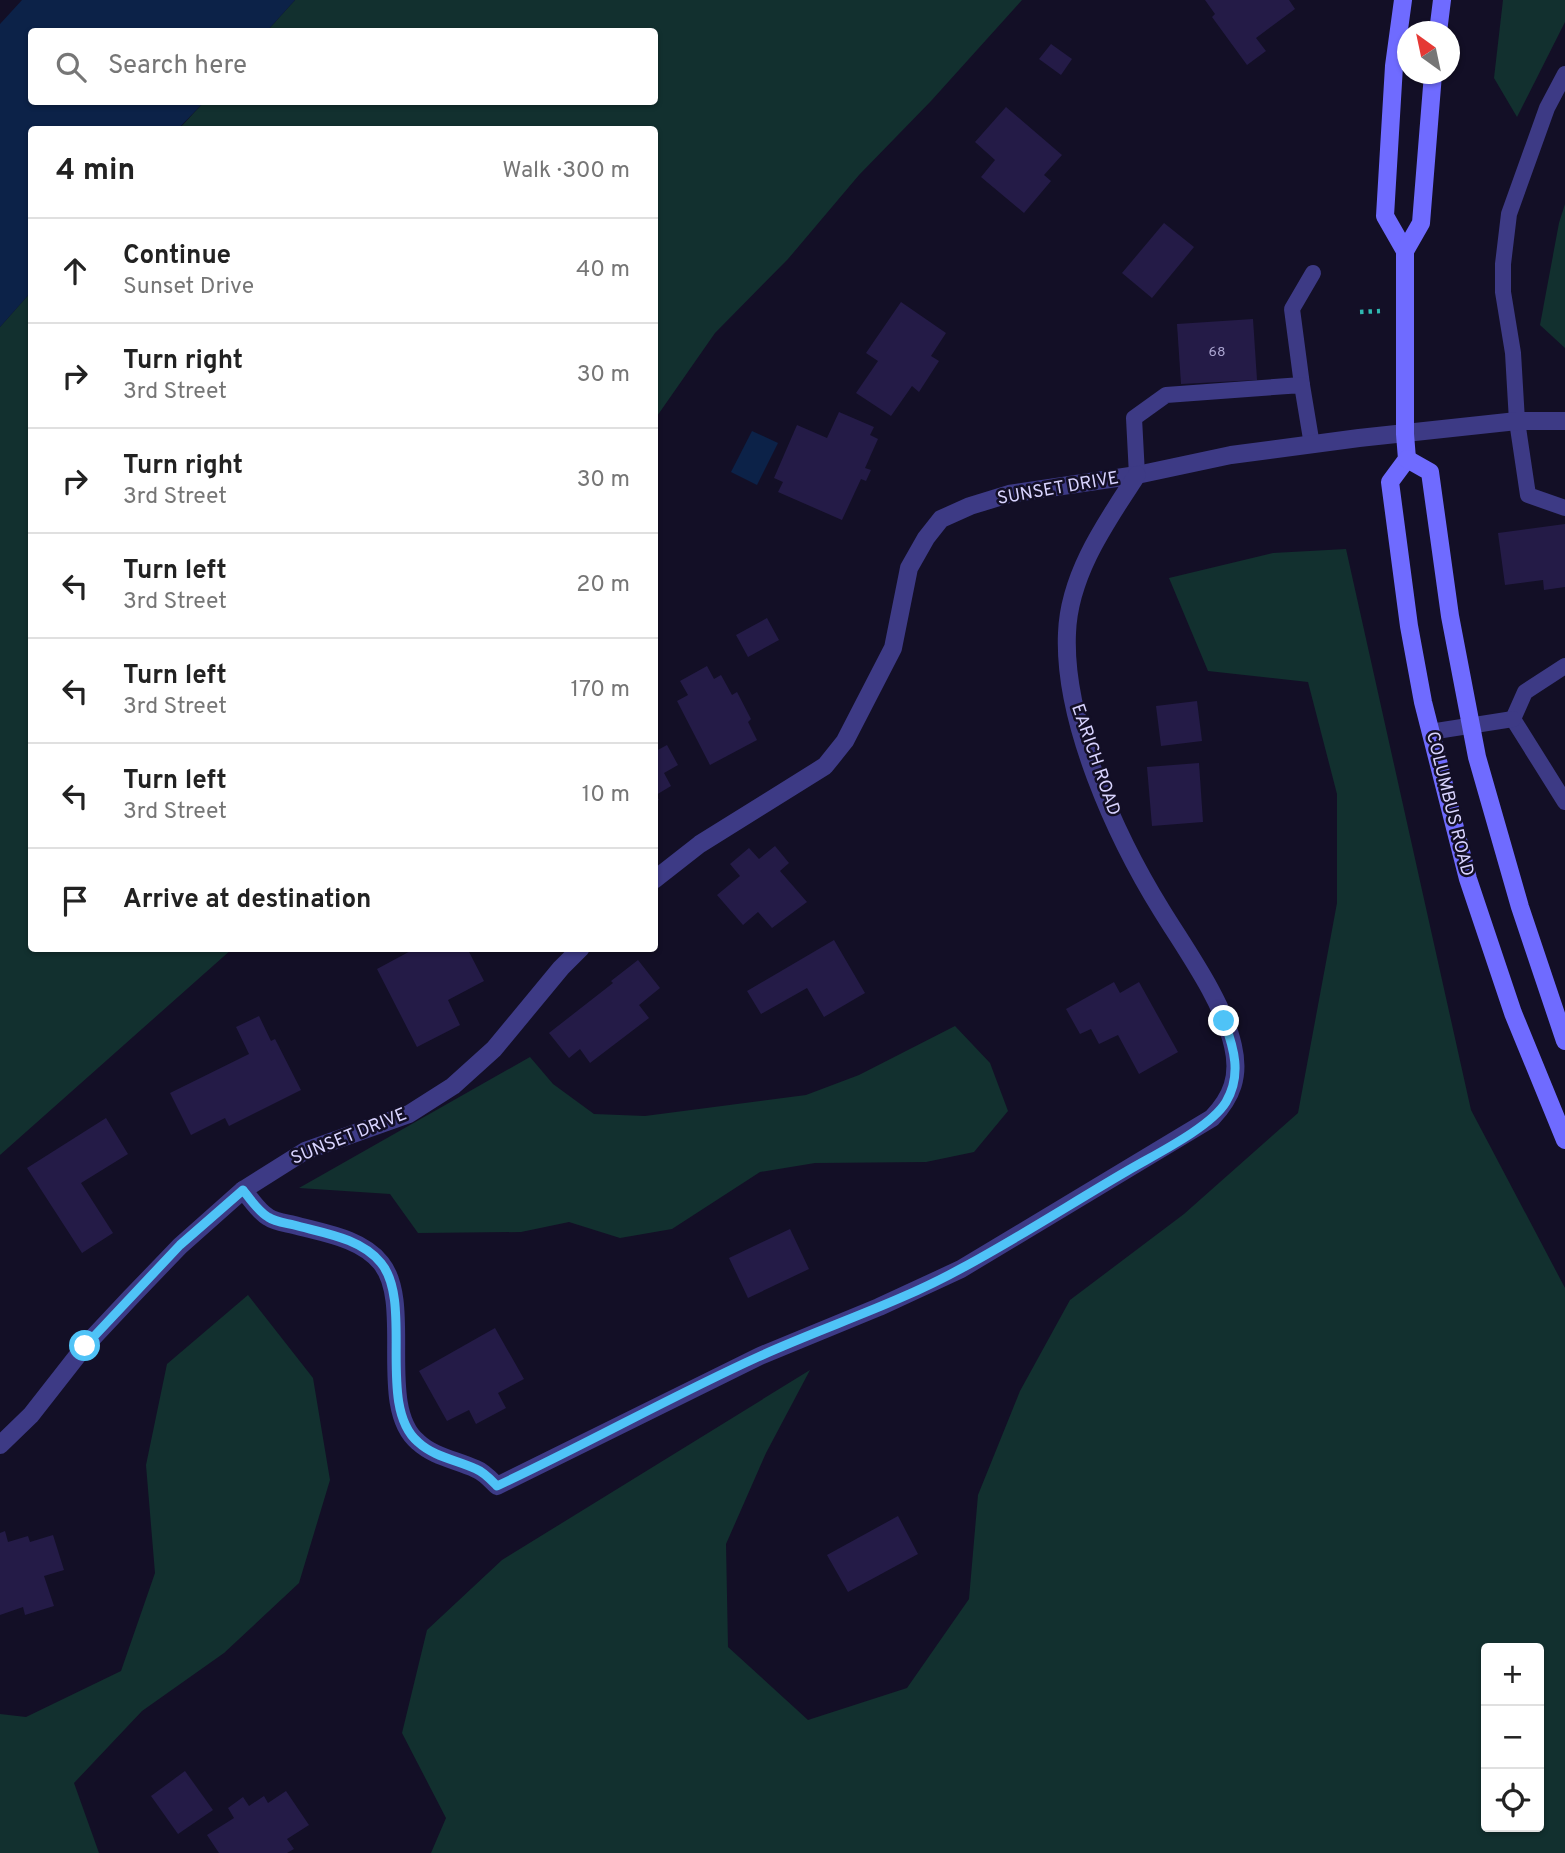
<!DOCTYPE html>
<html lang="en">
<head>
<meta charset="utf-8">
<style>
  :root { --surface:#fff; --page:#f2f2f2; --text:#222; --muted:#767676; --line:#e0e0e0 }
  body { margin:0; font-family:Overpass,sans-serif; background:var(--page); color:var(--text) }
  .controls { position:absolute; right:21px; bottom:21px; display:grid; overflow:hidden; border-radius:7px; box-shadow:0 2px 5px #0004 }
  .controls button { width:63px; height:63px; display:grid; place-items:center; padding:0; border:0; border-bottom:2px solid var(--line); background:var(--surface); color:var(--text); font:35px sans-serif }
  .compass { position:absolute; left:1397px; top:21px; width:63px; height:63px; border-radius:50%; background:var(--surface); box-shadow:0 2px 5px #0004; rotate:327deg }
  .stop { position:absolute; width:21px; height:21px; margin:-16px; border:5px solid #4fc3f7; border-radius:50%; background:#fff }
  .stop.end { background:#4fc3f7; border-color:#fff; box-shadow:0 2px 7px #0008 }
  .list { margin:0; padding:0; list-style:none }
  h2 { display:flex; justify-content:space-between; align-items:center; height:91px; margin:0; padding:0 28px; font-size:30px }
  h2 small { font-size:23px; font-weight:400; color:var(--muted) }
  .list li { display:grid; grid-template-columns:46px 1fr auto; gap:21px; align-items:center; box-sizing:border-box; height:105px; padding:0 28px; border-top:2px solid var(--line) }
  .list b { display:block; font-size:26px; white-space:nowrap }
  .list p { margin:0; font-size:23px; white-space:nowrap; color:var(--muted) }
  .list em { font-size:23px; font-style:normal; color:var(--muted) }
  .icon { flex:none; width:38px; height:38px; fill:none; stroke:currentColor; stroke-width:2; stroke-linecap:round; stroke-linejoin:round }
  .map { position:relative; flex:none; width:1565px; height:1853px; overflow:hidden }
  .search { position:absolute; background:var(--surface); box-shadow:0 2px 5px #0004; left:28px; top:28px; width:630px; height:77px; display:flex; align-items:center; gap:18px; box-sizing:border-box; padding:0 24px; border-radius:7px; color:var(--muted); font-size:26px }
  .panel { position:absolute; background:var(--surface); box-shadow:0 2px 5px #0004; left:28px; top:126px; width:630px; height:826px; border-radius:7px }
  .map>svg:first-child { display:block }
  .green { fill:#12302f; fill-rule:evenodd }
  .water { fill:#0c2248 }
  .building { fill:#241b47 }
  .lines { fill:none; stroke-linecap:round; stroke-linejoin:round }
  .path { stroke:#2fb8b0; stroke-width:4.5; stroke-dasharray:3.5 5; stroke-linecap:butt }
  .lane { stroke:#3d3a85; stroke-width:16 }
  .street { stroke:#3d3a85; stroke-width:18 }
  .secondary { stroke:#6f6bff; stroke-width:18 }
  .route { stroke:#4fc3f7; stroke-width:9 }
  .labels { text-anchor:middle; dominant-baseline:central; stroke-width:5; stroke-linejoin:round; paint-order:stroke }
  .number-label { font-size:14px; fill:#aca6d1 }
  .street-label { font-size:18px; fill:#d9d4ff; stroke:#130f26 }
</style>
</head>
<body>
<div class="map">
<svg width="1565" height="1853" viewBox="0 0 1565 1853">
  <rect width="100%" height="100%" fill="#130f26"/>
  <!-- green -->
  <g class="green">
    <polygon points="295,0 1022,0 931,101 859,175 788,259 715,333 655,419 654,130 178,130 204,102 654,102 654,32 267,31"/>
    <polygon points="1503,0 1565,0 1565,22 1517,117 1494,78"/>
    <polygon points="1565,204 1565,348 1540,325 1559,223"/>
    <polygon points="31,292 32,948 232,949 0,1155 0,327"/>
    <path d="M1346,549L1471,1110L1565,1288V1853H431L446,1818L402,1733L427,1630L502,1560L810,1370L766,1453L726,1544L728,1647L808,1720L907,1688L969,1599L978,1495L1020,1391L1070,1300L1184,1214L1298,1113L1337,903V794L1308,682L1208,671L1169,578L1273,553ZM1539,1648V1827H1486V1648Z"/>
    <polygon points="955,1026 990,1063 1008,1111 974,1152 926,1162 815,1163 760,1172 672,1229 620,1238 569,1222 521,1232 418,1233 390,1194 299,1188 530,1057 553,1084 594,1114 645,1116 806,1095 859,1075"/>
    <polygon points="248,1295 313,1378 330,1480 299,1583 224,1653 142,1711 74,1783 99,1853 0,1853 0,1714 26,1717 121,1671 155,1573 146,1465 167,1364"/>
  </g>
  <!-- water -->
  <g class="water">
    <polygon points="22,0 295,0 267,31 32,32 32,102 204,102 178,129 32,130 31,292 0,327 0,24"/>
    <polygon points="752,431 778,443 757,485 731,472"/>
  </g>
  <!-- building -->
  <g class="building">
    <polygon points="1205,0 1289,0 1295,9 1256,38 1266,51 1247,65 1212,17 1215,14"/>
    <polygon points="1051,44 1072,59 1061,75 1039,59"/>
    <polygon points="1006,107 1062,155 1044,175 1051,181 1024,213 981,177 995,160 975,142"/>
    <polygon points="1164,223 1194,247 1152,298 1122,273"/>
    <polygon points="901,302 946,333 931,356 939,361 919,392 912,386 891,416 856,393 878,361 866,353"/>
    <polygon points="1253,319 1257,380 1181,384 1177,324"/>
    <polygon points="839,412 874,427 870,435 878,439 865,468 871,470 866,481 861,479 842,520 778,492 783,482 774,478 797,425 827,438"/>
    <polygon points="1565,524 1565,587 1544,590 1543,580 1505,585 1498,533"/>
    <polygon points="767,618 779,640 748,657 736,635"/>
    <polygon points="707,666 714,679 721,675 732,695 737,692 751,719 748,722 757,740 710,765 677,701 688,695 680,681"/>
    <polygon points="1197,701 1202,741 1161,746 1156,706"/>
    <polygon points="667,745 678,765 664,773 671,786 656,795 659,800 654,802 654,752"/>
    <polygon points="1199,763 1203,822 1152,826 1147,767"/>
    <polygon points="775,846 789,863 780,871 807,902 772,928 758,912 743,925 717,895 740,876 730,864 749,848 759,859"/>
    <polygon points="834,940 865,993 824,1017 807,988 761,1014 747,991"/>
    <polygon points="416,948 467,948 484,981 448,1000 460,1025 417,1047 377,969"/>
    <polygon points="638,960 660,988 639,1005 649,1018 590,1063 580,1049 569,1058 549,1033 613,983 611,981"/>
    <polygon points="1114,982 1120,993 1139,982 1178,1052 1139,1074 1118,1035 1099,1044 1091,1029 1080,1034 1066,1009"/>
    <polygon points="259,1016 271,1041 275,1039 301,1090 229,1126 225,1118 191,1135 170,1093 249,1054 236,1027"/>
    <polygon points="106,1118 128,1154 81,1183 113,1233 82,1253 27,1168"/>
    <polygon points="790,1229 809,1269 748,1298 729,1258"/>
    <polygon points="495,1328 524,1379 498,1393 506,1408 476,1424 469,1410 447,1421 419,1371"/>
    <polygon points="898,1516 918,1554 848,1592 827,1555"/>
    <polygon points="5,1531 8,1542 28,1536 30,1542 53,1535 64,1570 44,1576 54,1606 25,1615 23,1607 0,1615 0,1533"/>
    <polygon points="185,1771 213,1810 178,1834 151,1796"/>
    <polygon points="286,1791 309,1825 287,1839 294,1849 287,1853 219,1853 207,1835 234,1818 228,1808 243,1797 249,1806 264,1796 268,1803"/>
  </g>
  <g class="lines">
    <!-- path -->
    <polyline class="path" points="1360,312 1380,311"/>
    <!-- lane -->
    <g class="lane">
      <polyline points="1565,74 1547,108 1509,214 1503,264 1503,292 1513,353 1517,421 1528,495 1565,508"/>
      <polyline points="1302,385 1292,309 1313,273"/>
      <polyline points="1137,475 1134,418 1166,395 1302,385 1312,445"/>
      <polyline points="1513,719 1565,802"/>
      <polyline points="1513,719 1525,692 1565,666"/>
      <polyline points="1430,732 1513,719"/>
    </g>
    <!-- street -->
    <g class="street">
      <polyline points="654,880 700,844 825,766 845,741 893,648 909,568 926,538 941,519 970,506 1009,494 1137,475 1231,455 1359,438 1517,421 1565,421"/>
      <path d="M243,1190C251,1199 258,1211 268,1217C275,1222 286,1223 294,1225C323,1233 361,1238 381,1263C414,1303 376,1407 418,1442C434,1457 457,1460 476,1469C484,1472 491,1480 497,1486L760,1356L879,1307L961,1269L1212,1118C1232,1097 1240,1076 1233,1046C1223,1001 1186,950 1162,911C1116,837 1063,721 1067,633C1069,574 1107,521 1137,475"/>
      <polyline points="0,1445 31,1415 85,1346 130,1298 180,1246 243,1190 305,1151 409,1114 453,1086 494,1049 561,968 581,948"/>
    </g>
    <!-- secondary -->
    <g class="secondary">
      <polyline points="1403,0 1394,66 1385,216 1405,251"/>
      <polyline points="1438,32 1442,0"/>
      <polyline points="1433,74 1421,223 1405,251 1405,434 1407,459 1390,482 1409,626 1423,702 1468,879 1513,1013 1565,1140"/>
      <polyline points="1407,459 1430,472 1450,616 1477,757 1520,907 1565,1041"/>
    </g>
  </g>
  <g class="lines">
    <!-- route -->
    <path class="route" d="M85,1346L180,1245L243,1190C250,1199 258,1211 268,1217C275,1222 286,1223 294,1225C323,1233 361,1238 381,1263C414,1303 376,1406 418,1442C434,1457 457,1460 476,1469C484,1472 491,1480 497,1486C585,1445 670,1397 758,1357C826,1326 897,1304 962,1268C1018,1238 1072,1203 1127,1171C1154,1155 1210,1128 1226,1102C1242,1075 1234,1048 1224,1021"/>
  </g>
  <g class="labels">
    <!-- number labels -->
    <g class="number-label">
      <text x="1217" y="352">68</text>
    </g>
    <!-- street labels -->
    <g class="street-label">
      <text transform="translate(1058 489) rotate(-10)">SUNSET DRIVE</text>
      <text transform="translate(1095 760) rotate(71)">EARICH ROAD</text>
      <text transform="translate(1449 804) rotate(76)">COLUMBUS ROAD</text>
      <text transform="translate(349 1137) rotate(-22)">SUNSET DRIVE</text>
    </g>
  </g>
</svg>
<div class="controls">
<button>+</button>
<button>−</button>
<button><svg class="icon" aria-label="locate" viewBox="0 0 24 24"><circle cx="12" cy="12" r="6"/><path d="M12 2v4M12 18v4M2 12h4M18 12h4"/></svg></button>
</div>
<svg class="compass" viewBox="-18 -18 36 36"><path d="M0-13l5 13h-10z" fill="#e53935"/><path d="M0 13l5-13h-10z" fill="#767676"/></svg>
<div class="stop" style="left:85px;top:1346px"></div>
<div class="stop end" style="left:1224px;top:1021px"></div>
<div class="search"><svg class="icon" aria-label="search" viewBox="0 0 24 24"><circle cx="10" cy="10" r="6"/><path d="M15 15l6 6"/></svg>Search here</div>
<section class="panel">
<h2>4 min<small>Walk · 300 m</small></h2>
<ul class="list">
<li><svg class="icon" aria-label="ahead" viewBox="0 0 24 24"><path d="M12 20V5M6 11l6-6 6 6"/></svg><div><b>Continue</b><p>Sunset Drive</p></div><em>40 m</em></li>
<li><svg class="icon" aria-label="right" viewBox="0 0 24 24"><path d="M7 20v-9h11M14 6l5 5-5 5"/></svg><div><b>Turn right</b><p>3rd Street</p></div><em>30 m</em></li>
<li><svg class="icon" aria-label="right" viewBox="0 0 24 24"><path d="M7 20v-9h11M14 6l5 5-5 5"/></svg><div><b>Turn right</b><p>3rd Street</p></div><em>30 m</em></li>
<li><svg class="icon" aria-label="left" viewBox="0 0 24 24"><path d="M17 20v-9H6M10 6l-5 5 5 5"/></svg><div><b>Turn left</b><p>3rd Street</p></div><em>20 m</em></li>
<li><svg class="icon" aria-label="left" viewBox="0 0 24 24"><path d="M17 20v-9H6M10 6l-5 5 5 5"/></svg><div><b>Turn left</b><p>3rd Street</p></div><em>170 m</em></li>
<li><svg class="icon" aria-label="left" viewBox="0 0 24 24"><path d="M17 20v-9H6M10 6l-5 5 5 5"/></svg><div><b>Turn left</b><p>3rd Street</p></div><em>10 m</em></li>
<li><svg class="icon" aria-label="arrive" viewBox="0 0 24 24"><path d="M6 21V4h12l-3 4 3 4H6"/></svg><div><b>Arrive at destination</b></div></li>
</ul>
</section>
</div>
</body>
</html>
